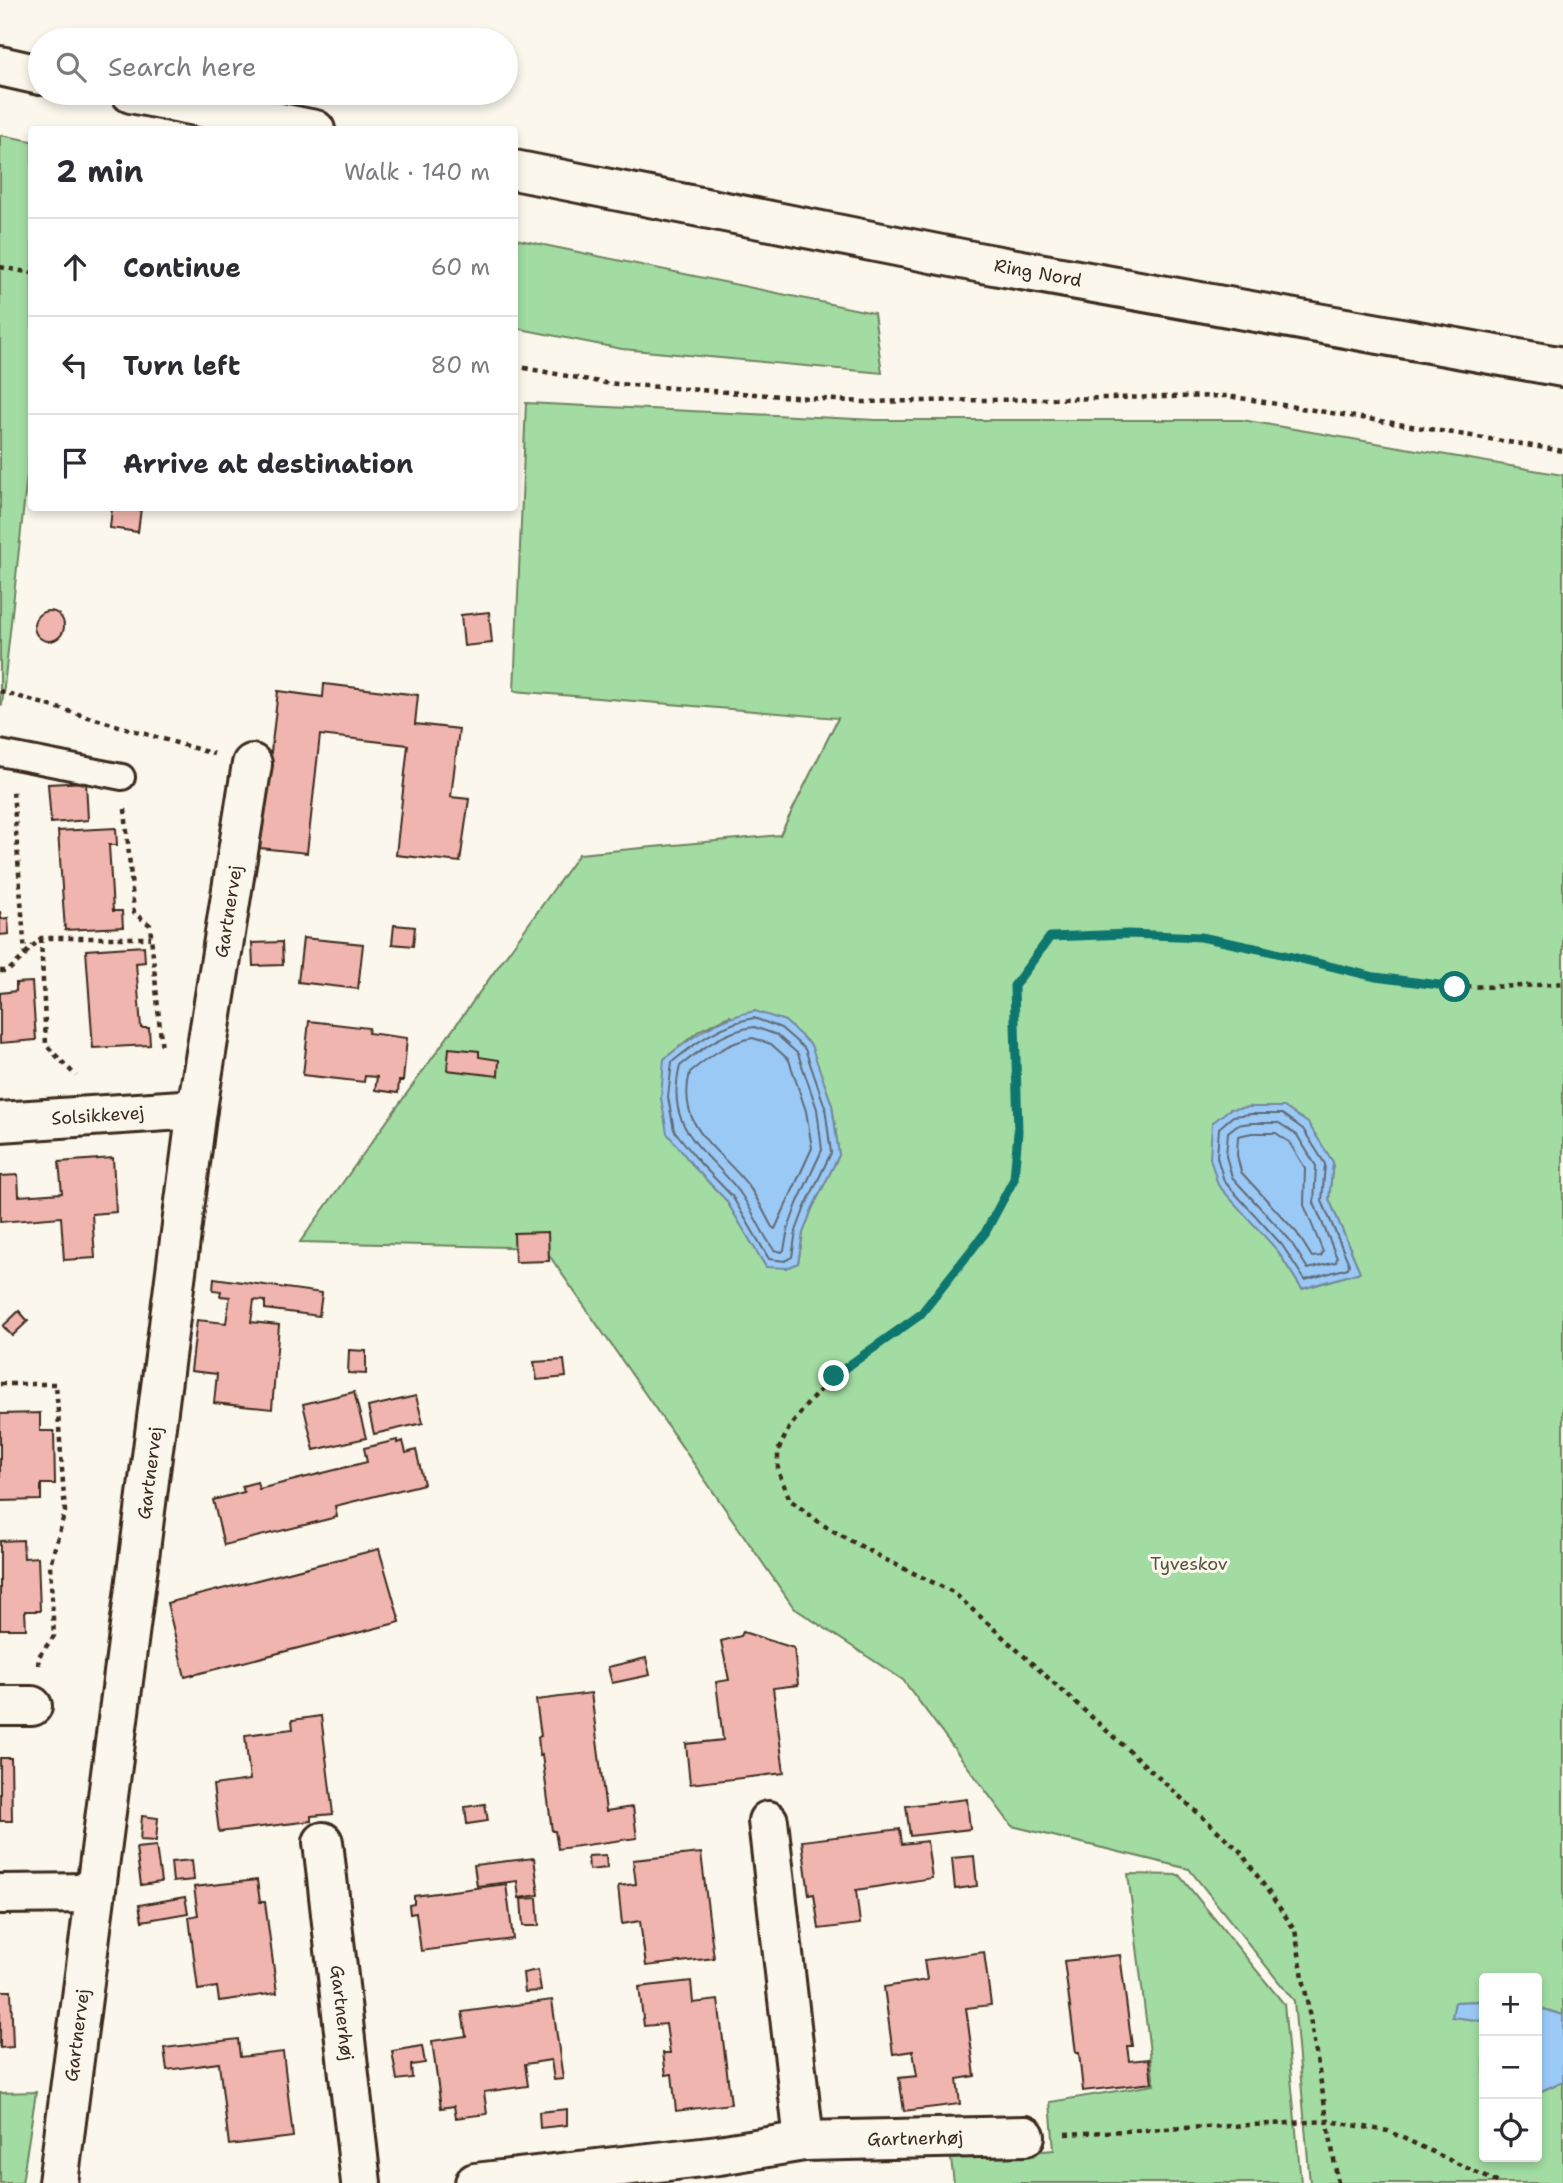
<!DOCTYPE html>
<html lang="en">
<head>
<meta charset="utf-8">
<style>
  :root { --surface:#fff; --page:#f7f7f7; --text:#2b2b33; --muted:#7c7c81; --line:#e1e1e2 }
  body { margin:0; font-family:"Shantell Sans",sans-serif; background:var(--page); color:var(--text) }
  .controls { position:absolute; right:21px; bottom:21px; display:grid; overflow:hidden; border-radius:7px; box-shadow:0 4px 10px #0003 }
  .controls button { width:63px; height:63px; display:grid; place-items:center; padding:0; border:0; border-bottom:2px solid var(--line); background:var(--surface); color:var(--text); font:35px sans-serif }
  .stop { position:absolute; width:21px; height:21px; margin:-16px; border:5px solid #0f766e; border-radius:50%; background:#fff }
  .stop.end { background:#0f766e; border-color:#fff; box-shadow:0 2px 7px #0008 }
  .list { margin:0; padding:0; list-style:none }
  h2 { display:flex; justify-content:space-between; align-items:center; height:91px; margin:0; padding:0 28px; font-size:30px }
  h2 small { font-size:23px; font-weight:400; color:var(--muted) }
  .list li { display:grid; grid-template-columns:46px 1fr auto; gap:21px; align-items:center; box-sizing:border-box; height:98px; padding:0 28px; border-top:2px solid var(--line) }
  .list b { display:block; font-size:26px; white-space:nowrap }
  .list em { font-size:23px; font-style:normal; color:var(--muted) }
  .icon { flex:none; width:38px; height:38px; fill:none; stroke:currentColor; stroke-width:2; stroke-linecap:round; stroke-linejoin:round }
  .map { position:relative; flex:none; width:1563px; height:2183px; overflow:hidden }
  .search { position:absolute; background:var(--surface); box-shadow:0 4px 10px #0003; left:28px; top:28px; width:490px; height:77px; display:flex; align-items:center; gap:18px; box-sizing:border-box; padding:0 24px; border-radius:38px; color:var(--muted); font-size:26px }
  .panel { position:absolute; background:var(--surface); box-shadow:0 4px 10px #0003; left:28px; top:126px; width:490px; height:385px; border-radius:7px }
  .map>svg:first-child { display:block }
  .green { fill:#a2dca2; stroke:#6e8360; stroke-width:2; fill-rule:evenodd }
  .water { fill:#9bc9f6; stroke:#7589a0; stroke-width:2 }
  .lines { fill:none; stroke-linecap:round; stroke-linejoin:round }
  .shore { stroke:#616a74; stroke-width:2 }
  .building { fill:#f0b5ae; stroke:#3b2a1e; stroke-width:2 }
  .lane-casing { stroke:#3b2a1e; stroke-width:30 }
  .street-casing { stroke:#3b2a1e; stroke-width:44 }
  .secondary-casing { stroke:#3b2a1e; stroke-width:44 }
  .path { stroke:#3b2a1e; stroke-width:4.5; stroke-dasharray:5 5; stroke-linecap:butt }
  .lane { stroke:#fbf7ec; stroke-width:24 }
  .street { stroke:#fbf7ec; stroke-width:38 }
  .secondary { stroke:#fbf7ec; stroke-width:38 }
  .route { stroke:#0f766e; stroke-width:9 }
  .labels { text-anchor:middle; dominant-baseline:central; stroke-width:6; stroke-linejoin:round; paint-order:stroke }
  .street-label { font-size:18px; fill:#3b2a1e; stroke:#fbf7ec }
  .park-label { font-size:18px; fill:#55563f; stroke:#fbf7ec }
</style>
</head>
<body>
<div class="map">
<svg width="1563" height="2183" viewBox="0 0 1563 2183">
  <rect width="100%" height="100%" fill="#fbf7ec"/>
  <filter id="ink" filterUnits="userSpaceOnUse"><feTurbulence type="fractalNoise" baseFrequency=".0143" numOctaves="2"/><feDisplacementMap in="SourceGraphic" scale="14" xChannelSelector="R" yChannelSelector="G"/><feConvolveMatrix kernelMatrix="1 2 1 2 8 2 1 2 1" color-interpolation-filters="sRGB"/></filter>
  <g filter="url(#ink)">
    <!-- green -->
    <g class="green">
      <polygon points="0,135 32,141 32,430 2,705 0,704"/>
      <polygon points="515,239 874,313 882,373 622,349 515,328"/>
      <path d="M526,403L876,420H1242L1563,475V2015L1537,2007V1978H1484V2001L1455,2002L1453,2017L1484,2021V2157H1537V2093L1563,2081V2183H1310L1294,2001L1189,1869L1012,1826L903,1680L794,1608L544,1248L300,1242L579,854L780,835L838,718L514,691ZM730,1016L822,1078L832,1105L839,1155L812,1209L803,1233L798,1263L766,1267L726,1200L695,1168L664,1059L700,1030ZM1250,1107L1333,1162L1329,1199L1360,1272L1302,1289L1277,1250L1261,1231Z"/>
      <polygon points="1128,1874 1179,1875 1284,2004 1301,2183 954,2183 951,2159 1054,2150 1050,2102 1154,2085"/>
      <polygon points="36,2092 22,2183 0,2183 0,2093"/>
    </g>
    <!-- water -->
    <g class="water">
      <path d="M755,1011L785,1021L811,1045L832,1105L839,1155L812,1209L803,1233L798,1263L787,1268L766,1267L726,1200L695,1168L667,1133L661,1098L664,1059C695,1035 716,1019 755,1011Z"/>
      <polygon points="1250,1107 1284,1107 1308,1123 1333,1162 1329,1199 1360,1272 1302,1289 1277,1250 1218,1185 1210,1158 1212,1123 1230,1109"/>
      <polygon points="1484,2001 1484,2021 1452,2017 1455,2002"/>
      <polygon points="1537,2007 1563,2015 1563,2081 1537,2093"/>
    </g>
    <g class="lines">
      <!-- shore -->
      <g class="shore">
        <path d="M754,1018L781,1028L805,1049L825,1107L831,1153L805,1207L796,1231L792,1257L785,1261L769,1259L732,1196L700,1163L674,1130L668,1097L672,1062C698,1041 721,1024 754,1018Z"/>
        <path d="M754,1027L777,1035L798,1054L817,1109L822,1150L797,1204L788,1229L784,1250L782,1252L774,1250C760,1231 752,1208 738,1190C704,1147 664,1130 680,1066C703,1048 724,1031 754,1027Z"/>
        <path d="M753,1038L771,1044L789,1060L806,1111L812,1148L775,1229L772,1227C764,1213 757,1196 747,1184C717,1146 676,1128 690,1072C710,1056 728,1042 753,1038Z"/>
        <polygon points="1251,1114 1282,1114 1303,1129 1325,1164 1322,1201 1349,1264 1348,1268 1305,1280 1282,1245 1224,1181 1217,1157 1219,1128 1233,1116"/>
        <polygon points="1251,1123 1279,1123 1297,1135 1316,1166 1314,1203 1337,1258 1336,1262 1308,1269 1289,1239 1232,1177 1226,1156 1228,1132 1237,1125"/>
        <polygon points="1276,1133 1289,1142 1305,1168 1304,1205 1323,1252 1321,1256 1312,1257 1297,1233 1241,1172 1237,1155 1238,1136 1252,1133"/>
      </g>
    </g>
    <!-- building -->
    <g class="building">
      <polygon points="112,508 141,508 138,532 110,528"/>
      <circle cx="49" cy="626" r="15"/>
      <polygon points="489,612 492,643 464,646 461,615"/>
      <polygon points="324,684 418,695 415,724 459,729 451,797 469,799 460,862 396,855 408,745 320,735 307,853 260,848 278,691 323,697"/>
      <polygon points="86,782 88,820 51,823 48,784"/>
      <polygon points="116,828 117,845 109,845 113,911 122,911 123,927 65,930 58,831"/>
      <polygon points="0,911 1,919 8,918 9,934 0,935"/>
      <polygon points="394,925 415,927 413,946 392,944"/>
      <polygon points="303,938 363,944 358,989 298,982"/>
      <polygon points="282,942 283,965 253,966 252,943"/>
      <polygon points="144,946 145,962 136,963 141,1028 149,1028 150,1045 93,1048 86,950"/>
      <polygon points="32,982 36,1040 0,1043 0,993 16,991 16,983"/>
      <polygon points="309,1021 369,1028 368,1033 407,1038 403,1081 399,1081 398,1093 375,1090 377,1077 365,1076 364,1082 303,1075"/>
      <polygon points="449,1048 479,1051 479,1057 499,1060 498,1076 447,1070"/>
      <polygon points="113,1158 116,1212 92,1214 95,1258 64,1260 61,1217 0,1222 0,1176 18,1175 19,1196 62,1193 59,1162"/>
      <polygon points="548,1232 549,1261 515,1262 514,1233"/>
      <polygon points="214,1278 322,1293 319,1316 265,1309 265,1301 254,1300 251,1322 279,1325 272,1409 214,1403 217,1374 191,1371 197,1320 226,1323 230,1297 220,1296 221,1291 213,1290"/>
      <polygon points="19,1311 28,1321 12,1336 3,1326"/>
      <polygon points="349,1350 366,1351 366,1374 348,1373"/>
      <polygon points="564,1360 566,1377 537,1380 534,1362"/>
      <polygon points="354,1392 366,1438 314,1450 303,1404"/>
      <polygon points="416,1396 423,1423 374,1434 368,1407"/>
      <polygon points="40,1413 40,1431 54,1431 55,1484 41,1484 41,1500 0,1501 0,1414"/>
      <polygon points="397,1440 397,1443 403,1441 406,1453 416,1450 424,1484 335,1506 337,1517 224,1545 213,1500 244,1492 242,1486 257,1482 259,1489 367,1462 364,1448"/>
      <polygon points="23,1540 24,1558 38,1557 40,1611 25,1611 26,1629 0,1629 0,1541"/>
      <polygon points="379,1549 400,1622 185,1677 167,1603"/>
      <polygon points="743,1632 794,1648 798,1685 773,1688 784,1773 690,1784 686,1744 723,1740 716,1682 729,1680 721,1641 741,1636"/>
      <polygon points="646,1658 650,1675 612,1683 608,1667"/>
      <polygon points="591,1693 606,1811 633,1807 637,1838 558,1849 555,1831 552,1831 542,1755 540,1756 538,1737 541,1736 536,1700"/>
      <polygon points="321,1716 333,1814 311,1816 311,1821 219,1832 213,1785 250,1780 245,1735 293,1729 292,1720"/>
      <polygon points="0,1758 11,1758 12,1821 0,1821"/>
      <polygon points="967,1799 970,1829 910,1836 906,1806"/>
      <polygon points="485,1804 488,1821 467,1824 465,1807"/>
      <polygon points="142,1816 158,1818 156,1841 140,1840"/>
      <polygon points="900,1829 902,1844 927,1841 932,1878 856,1890 860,1924 819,1929 814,1894 809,1895 802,1841"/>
      <polygon points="156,1846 161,1882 141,1885 136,1848"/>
      <polygon points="701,1853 714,1958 646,1966 640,1921 622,1924 618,1886 636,1884 633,1860"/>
      <polygon points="606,1855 607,1868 589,1870 588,1856"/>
      <polygon points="974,1856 977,1886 955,1889 952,1858"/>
      <polygon points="534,1858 539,1895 519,1898 517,1881 477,1886 474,1865"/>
      <polygon points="192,1860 194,1880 173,1882 171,1862"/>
      <polygon points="257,1880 260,1902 265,1902 277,1993 219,2001 217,1987 198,1990 189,1917 198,1915 194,1887"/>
      <polygon points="506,1884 513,1939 421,1951 416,1913 410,1914 409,1905 414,1904 414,1896"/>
      <polygon points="185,1897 188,1913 142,1921 139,1905"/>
      <polygon points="537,1898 539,1926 523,1926 521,1899"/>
      <polygon points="984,1952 991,2005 966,2008 975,2076 957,2079 960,2104 904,2111 899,2078 917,2076 913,2051 893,2054 884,1987 927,1980 924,1960"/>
      <polygon points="1120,1955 1132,2046 1127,2046 1129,2061 1149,2059 1152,2083 1083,2091 1079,2053 1076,2053 1064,1961"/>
      <polygon points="538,1970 541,1991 525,1992 523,1973"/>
      <polygon points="691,1981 693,2003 718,2000 731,2104 676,2111 672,2074 666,2075 663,2053 670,2053 666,2024 644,2026 639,1987"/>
      <polygon points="0,1991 11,1991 13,2047 0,2048"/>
      <polygon points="552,2000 563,2079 554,2080 551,2060 525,2064 528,2086 484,2092 487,2114 456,2118 454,2106 441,2108 432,2041 466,2036 462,2012"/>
      <polygon points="238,2039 240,2057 283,2052 293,2137 229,2145 219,2063 167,2070 164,2048"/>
      <polygon points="422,2046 425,2063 411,2065 412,2078 397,2080 392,2051"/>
      <polygon points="567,2109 567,2125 540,2128 539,2112"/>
    </g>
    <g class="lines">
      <defs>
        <polyline id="lane" points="0,753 122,777"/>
        <g id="street">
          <path id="s1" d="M0,1122L197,1109"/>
          <polyline points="0,1706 32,1706"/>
          <polyline points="768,1821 804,2141"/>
          <path id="s2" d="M323,1842L361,2183"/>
          <polyline points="0,1894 95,1893"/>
          <path id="s3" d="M58,2183L197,1109L252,764"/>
          <path id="s4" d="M475,2183L719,2155L804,2141L1025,2136"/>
        </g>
        <g id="secondary">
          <polyline points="0,66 40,75"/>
          <polyline points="131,93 315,130"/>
          <path id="s5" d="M514,170L977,262L1563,367"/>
        </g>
      </defs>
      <!-- lane casing -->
      <use href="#lane" class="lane-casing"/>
      <!-- street casing -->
      <use href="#street" class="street-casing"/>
      <!-- secondary casing -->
      <use href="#secondary" class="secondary-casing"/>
      <!-- path -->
      <g class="path">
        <polyline points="0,267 32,273"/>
        <polyline points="514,366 605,383 863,402 1228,396 1563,451"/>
        <polyline points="0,691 214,754"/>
        <polyline points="125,809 134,913 150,925 162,1050"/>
        <polyline points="41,938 46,1045 76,1076"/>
        <polyline points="25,954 41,938 151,938"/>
        <polyline points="0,971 8,971 25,955 13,790"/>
        <polyline points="0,1384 56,1384 65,1512 50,1565 54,1636 39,1656 38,1665"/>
        <polyline points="1065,2134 1329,2121 1388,2131 1499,2183"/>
        <path d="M1338,2183L1295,1930L1240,1851L953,1592L884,1559L823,1525L790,1500L778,1471V1451L789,1428L809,1402L834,1376L920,1315L985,1233L1014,1179L1018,1132L1014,986L1050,937C1099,935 1150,932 1199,937C1260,943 1317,967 1377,977C1439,988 1500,989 1563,983"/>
      </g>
      <!-- lane -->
      <use href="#lane" class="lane"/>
      <!-- street -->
      <use href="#street" class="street"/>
      <!-- secondary -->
      <use href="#secondary" class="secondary"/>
    </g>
  </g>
  <g class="lines" filter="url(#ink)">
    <!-- route -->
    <polyline class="route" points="834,1376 920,1315 985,1233 1014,1179 1018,1132 1014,986 1050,937 1128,934 1201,937 1264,950 1375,977 1455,987"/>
  </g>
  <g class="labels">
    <!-- street labels -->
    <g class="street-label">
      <text stroke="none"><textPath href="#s5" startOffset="534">Ring Nord</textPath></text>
      <text stroke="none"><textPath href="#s3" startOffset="1283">Gartnervej</textPath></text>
      <text stroke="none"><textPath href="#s1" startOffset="98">Solsikkevej</textPath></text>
      <text stroke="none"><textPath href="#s3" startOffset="716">Gartnervej</textPath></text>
      <text stroke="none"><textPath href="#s2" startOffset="172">Gartnerhøj</textPath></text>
      <text stroke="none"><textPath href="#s3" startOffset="149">Gartnervej</textPath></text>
      <text stroke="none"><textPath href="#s4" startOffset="443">Gartnerhøj</textPath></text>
    </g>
    <!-- park labels -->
    <g class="park-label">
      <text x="1189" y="1564">Tyveskov</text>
    </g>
  </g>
</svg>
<div class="controls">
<button>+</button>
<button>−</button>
<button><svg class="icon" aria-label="locate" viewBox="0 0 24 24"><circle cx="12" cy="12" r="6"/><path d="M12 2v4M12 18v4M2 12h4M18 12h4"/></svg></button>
</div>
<div class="stop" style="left:1455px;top:987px"></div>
<div class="stop end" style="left:834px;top:1376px"></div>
<div class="search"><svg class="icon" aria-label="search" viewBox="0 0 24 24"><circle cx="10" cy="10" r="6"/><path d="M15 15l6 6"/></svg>Search here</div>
<section class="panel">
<h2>2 min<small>Walk · 140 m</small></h2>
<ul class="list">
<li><svg class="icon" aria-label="ahead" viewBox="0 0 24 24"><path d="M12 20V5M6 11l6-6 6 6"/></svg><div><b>Continue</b></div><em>60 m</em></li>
<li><svg class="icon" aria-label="left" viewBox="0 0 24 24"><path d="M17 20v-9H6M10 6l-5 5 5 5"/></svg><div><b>Turn left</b></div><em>80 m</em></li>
<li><svg class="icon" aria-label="arrive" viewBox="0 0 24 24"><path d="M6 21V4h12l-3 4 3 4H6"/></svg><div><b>Arrive at destination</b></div></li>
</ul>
</section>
</div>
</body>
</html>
